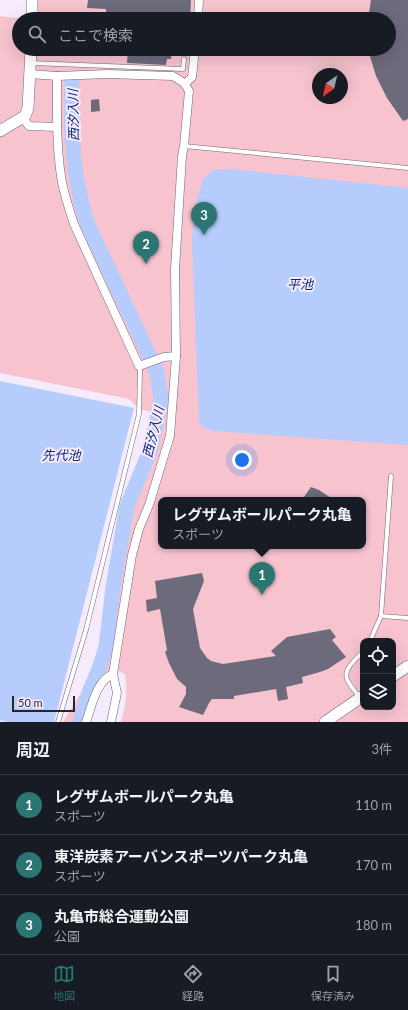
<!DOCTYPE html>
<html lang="ja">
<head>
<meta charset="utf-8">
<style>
  :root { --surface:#171b24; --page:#242831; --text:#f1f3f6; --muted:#9ea1a6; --line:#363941; --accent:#2b7572 }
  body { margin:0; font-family:Lato,"Noto Sans JP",sans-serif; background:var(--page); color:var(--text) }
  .controls { position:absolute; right:12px; bottom:12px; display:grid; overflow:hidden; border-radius:8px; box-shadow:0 4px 16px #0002 }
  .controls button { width:36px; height:36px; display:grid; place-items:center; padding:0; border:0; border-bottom:1px solid var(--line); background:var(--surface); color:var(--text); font:20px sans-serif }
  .compass { position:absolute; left:312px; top:68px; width:36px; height:36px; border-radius:50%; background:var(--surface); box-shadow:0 4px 16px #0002; rotate:214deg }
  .scale { position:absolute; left:12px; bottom:10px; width:63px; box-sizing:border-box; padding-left:4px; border:2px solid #28242a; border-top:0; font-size:11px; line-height:14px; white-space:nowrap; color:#28242a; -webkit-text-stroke:3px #f6ebfc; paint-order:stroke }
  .you { position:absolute; left:242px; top:460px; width:14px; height:14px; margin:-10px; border:3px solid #fff; border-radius:50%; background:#1a73e8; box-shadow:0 0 0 6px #1a73e833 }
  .badge { display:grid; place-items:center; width:26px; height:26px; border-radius:50%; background:var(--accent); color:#fff; font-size:13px; font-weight:700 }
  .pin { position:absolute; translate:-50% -33px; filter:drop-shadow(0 1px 2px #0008) }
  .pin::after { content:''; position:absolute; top:21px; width:14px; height:12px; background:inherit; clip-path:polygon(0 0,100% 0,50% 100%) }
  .popup { position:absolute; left:158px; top:497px; width:208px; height:52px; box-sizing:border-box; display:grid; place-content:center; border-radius:8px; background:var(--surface); filter:drop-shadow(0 1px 3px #0005); font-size:13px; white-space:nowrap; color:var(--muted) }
  .popup b { font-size:15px; color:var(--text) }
  .popup::after { content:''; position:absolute; left:50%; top:100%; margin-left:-8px; border:8px solid transparent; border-top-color:var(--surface) }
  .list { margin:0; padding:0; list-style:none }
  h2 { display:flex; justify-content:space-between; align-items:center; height:52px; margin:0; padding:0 16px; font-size:17px }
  h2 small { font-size:13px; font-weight:400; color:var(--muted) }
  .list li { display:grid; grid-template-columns:26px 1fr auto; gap:12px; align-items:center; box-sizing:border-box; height:60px; padding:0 16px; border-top:1px solid var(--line) }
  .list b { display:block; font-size:15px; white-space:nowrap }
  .list p { margin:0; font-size:13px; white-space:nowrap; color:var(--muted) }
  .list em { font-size:13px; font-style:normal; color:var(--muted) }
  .icon { flex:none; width:22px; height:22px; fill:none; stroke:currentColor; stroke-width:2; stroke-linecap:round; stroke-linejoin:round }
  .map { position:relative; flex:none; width:408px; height:722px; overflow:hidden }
  .search { position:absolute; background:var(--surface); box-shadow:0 4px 16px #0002; left:12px; right:12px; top:12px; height:44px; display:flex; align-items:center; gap:10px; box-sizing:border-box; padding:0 14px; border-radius:22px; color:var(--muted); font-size:15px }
  .sheet { height:232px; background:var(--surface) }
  nav { display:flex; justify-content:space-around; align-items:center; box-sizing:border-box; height:56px; border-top:1px solid var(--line); background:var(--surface); font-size:11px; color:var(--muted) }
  nav a { display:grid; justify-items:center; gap:2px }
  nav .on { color:var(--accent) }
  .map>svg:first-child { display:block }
  .green { fill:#f7c3cf; fill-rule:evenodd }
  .water { fill:#b5ccfd }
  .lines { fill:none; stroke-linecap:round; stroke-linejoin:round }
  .river { stroke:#b5ccfd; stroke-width:15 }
  .building { fill:#6c6a7b }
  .service-casing { stroke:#6f6675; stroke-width:5 }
  .minor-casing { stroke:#6f6675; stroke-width:9 }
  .tertiary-casing { stroke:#6f6675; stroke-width:12 }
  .service { stroke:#fff; stroke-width:4 }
  .minor { stroke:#fff; stroke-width:8 }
  .tertiary { stroke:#fff; stroke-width:11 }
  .labels { text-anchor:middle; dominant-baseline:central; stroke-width:4; stroke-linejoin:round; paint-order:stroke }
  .water-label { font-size:13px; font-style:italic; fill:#0b267e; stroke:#f6ebfc }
</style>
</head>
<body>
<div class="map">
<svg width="408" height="722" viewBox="0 0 408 722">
  <rect width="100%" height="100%" fill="#f6ebfc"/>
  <!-- green -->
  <path class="green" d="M38,0H408V722H121C126,704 128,693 125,674L118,671L100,689L89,722H63L106,652L132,506L139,487L155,413L139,409L129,399L0,373V16L24,19H19V49H389V19H38ZM318,74H342V98H318ZM161,500H363V546H161ZM363,641H393V707H363Z"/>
  <!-- water -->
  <g class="water">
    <polygon points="230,169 408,188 408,445 213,431 203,427 199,422 192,240 196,202 203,180 212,170"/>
    <polygon points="0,381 134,408 54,722 8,722 0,720"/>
  </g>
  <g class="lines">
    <!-- river -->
    <path class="river" d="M72,79C70,127 72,179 88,225L157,372L161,400L150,451L127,506L113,587L106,647L99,669L90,690L80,722"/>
  </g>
  <!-- building -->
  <g class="building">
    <polygon points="88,0 191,0 190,19 106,19 106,9 87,8"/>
    <polygon points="371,0 408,0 408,119 403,121 387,98 376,76 369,53 369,49 389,49 389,19 368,19"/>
    <polygon points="128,49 172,49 171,59 167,59 166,65 127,63"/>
    <polygon points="99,99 100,111 91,112 91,100"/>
    <polygon points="311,487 319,490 334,500 307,500 304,497"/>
    <polygon points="202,573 204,581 193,609 200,648 207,658 211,661 223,664 276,656 271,651 287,637 330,629 336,637 332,640 346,657 328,669 320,672 302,677 303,683 286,687 288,699 278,701 276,689 234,696 234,699 212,699 209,703 203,715 179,707 186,694 186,687 177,679 169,663 165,652 167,650 160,609 147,612 146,600 157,598 155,581"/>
  </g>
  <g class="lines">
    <defs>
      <g id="service">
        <polyline points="31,63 183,69 184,59"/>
        <polyline points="184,146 408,168"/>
        <polyline points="381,616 408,618"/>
        <polyline points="370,641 381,616 391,476"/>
        <path d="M360,698C356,692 349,685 347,679C343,669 357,658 363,652"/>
        <polyline points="58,722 86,630 139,414 140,371 139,366"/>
      </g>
      <g id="minor">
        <polyline points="198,19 199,0"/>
        <polyline points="30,74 57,76 107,74 173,76 184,83 189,91 184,146 182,156 175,269 176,356 170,436 149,505 139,529 132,555 113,674 117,693 111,722"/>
        <path d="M57,76C57,109 56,143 61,176C63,192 69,208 74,224L139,366L164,357L176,356"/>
        <polyline points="185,84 192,77 195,49"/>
        <polyline points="22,117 29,126 57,127"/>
        <path d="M86,722C92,706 96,681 113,674"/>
      </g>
      <g id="tertiary">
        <polyline points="32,19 32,0"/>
        <polyline points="0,131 25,116 28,108 31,49"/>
        <polyline points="393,676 408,666"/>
        <polyline points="325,722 363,696"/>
      </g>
    </defs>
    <!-- service casing -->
    <use href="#service" class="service-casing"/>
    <!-- minor casing -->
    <use href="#minor" class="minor-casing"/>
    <!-- tertiary casing -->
    <use href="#tertiary" class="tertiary-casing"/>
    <!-- service -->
    <use href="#service" class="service"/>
    <!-- minor -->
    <use href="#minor" class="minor"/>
    <!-- tertiary -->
    <use href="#tertiary" class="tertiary"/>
  </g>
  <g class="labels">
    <!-- water labels -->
    <g class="water-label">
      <text transform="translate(73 115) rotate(-91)">西汐入川</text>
      <text x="300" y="284">平池</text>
      <text transform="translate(153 432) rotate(-76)">西汐入川</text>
      <text x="61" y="455">先代池</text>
    </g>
  </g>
</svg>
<div class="controls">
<button><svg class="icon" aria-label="locate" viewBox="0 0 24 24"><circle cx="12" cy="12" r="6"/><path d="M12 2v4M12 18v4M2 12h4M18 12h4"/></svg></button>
<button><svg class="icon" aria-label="layers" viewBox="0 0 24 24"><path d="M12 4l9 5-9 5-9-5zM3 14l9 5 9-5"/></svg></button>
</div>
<svg class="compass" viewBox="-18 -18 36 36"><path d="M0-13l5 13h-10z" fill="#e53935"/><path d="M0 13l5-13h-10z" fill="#9ea1a6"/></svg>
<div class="scale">50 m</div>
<div class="you"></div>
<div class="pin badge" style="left:262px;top:595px">1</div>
<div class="popup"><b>レグザムボールパーク丸亀</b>スポーツ</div>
<div class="pin badge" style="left:146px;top:264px">2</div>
<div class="pin badge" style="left:204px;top:235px">3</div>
<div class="search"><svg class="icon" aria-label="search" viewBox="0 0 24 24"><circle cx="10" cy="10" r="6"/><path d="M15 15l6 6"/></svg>ここで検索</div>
</div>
<section class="sheet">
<h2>周辺<small>3件</small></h2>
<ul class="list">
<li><span class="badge">1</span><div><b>レグザムボールパーク丸亀</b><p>スポーツ</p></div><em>110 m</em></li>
<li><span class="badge">2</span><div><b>東洋炭素アーバンスポーツパーク丸亀</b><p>スポーツ</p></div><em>170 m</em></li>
<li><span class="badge">3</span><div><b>丸亀市総合運動公園</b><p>公園</p></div><em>180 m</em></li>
</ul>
</section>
<nav>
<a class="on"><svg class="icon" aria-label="map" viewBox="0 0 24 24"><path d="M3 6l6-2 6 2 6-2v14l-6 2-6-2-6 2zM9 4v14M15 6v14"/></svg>地図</a>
<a><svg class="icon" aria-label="directions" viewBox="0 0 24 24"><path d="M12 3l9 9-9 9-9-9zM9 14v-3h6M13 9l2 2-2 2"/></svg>経路</a>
<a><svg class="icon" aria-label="saved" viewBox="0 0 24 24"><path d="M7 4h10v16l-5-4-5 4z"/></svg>保存済み</a>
</nav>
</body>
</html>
